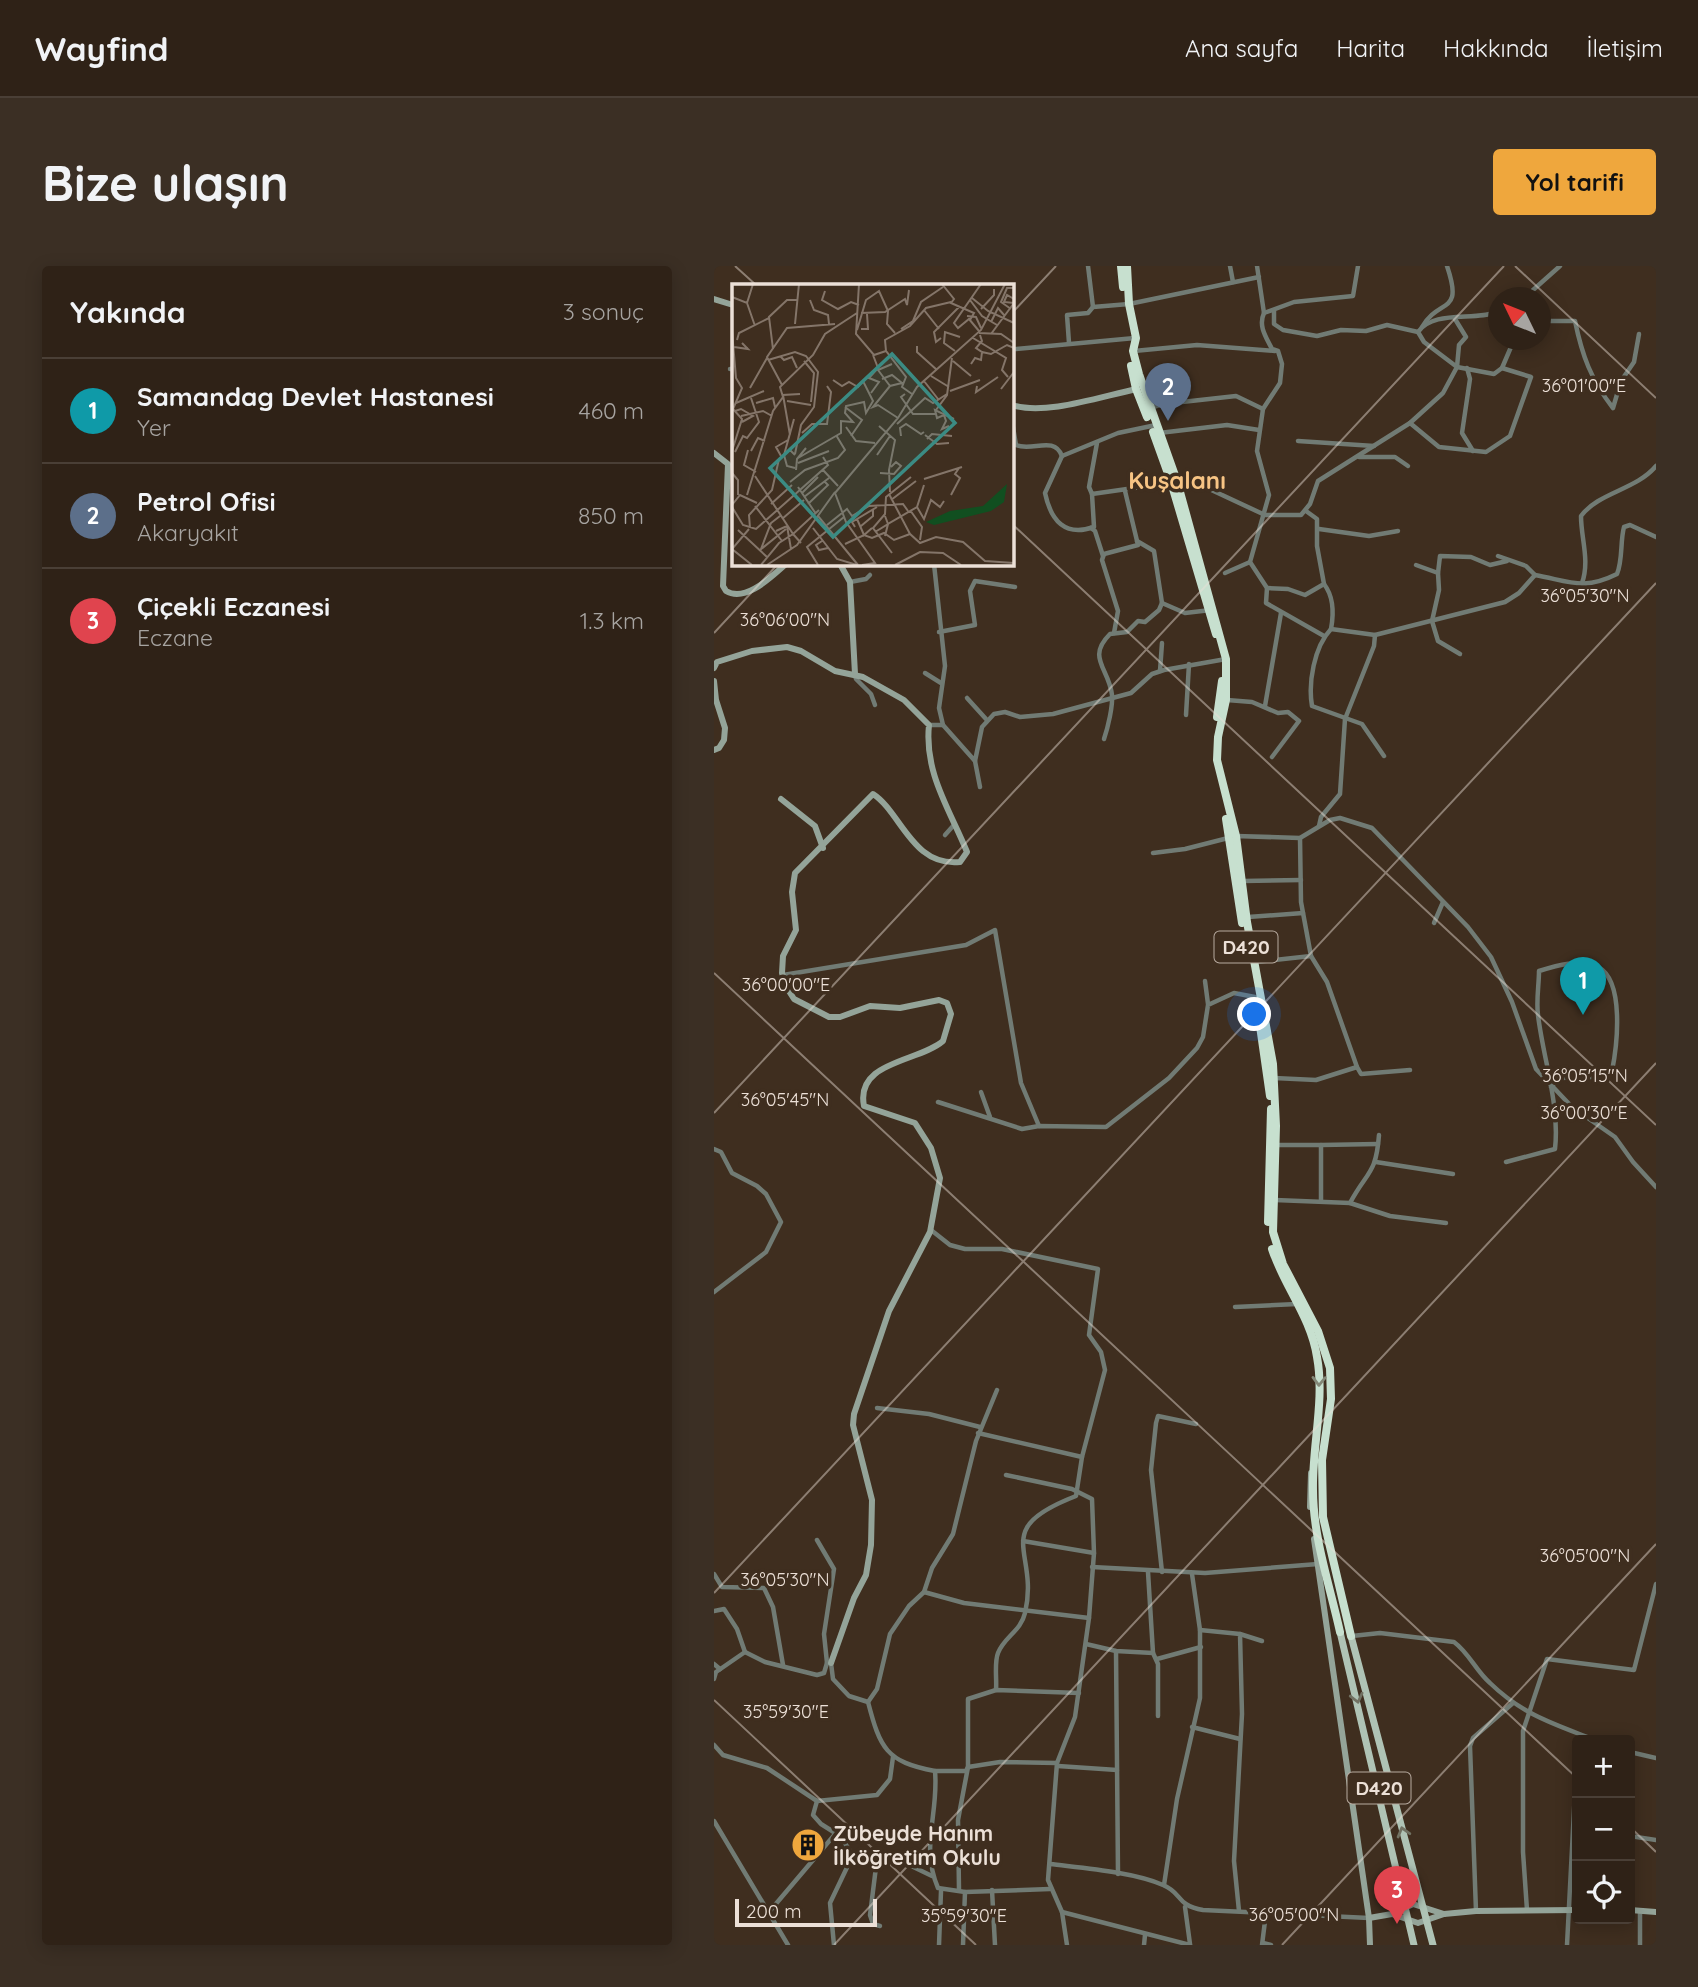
<!DOCTYPE html>
<html lang="tr">
<head>
<meta charset="utf-8">
<style>
  :root { --surface:#2f2217; --page:#3b2f24; --text:#f1f3f6; --muted:#a7a4a1; --line:#4a3f36; --accent:#efa73d }
  body { margin:0; font-family:Quicksand,sans-serif; background:var(--page); color:var(--text) }
  .controls { position:absolute; right:21px; bottom:21px; display:grid; overflow:hidden; border-radius:7px; box-shadow:0 4px 18px #0003 }
  .controls button { width:63px; height:63px; display:grid; place-items:center; padding:0; border:0; border-bottom:2px solid var(--line); background:var(--surface); color:var(--text); font:35px sans-serif }
  .compass { position:absolute; left:774px; top:21px; width:63px; height:63px; border-radius:50%; background:var(--surface); box-shadow:0 4px 18px #0003; rotate:313deg }
  .scale { position:absolute; left:21px; bottom:18px; width:142px; box-sizing:border-box; padding-left:7px; border:4px solid #ece0d7; border-top:0; font-size:19px; line-height:24px; white-space:nowrap; color:#ece0d7; -webkit-text-stroke:5px #3f2e1f; paint-order:stroke }
  .you { position:absolute; left:541px; top:749px; width:24px; height:24px; margin:-18px; border:5px solid #fff; border-radius:50%; background:#1a73e8; box-shadow:0 0 0 10px #1a73e833 }
  .badge { display:grid; place-items:center; width:46px; height:46px; border-radius:50%; background:var(--accent); color:#fff; font-size:23px; font-weight:700 }
  .pin { position:absolute; translate:-50% -58px; filter:drop-shadow(0 2px 4px #0008) }
  .pin::after { content:''; position:absolute; top:37px; width:24px; height:21px; background:inherit; clip-path:polygon(0 0,100% 0,50% 100%) }
  .list { margin:0; padding:0; list-style:none }
  h2 { display:flex; justify-content:space-between; align-items:center; height:91px; margin:0; padding:0 28px; font-size:30px }
  h2 small { font-size:23px; font-weight:400; color:var(--muted) }
  .list li { display:grid; grid-template-columns:46px 1fr auto; gap:21px; align-items:center; box-sizing:border-box; height:105px; padding:0 28px; border-top:2px solid var(--line) }
  .list b { display:block; font-size:26px; white-space:nowrap }
  .list p { margin:0; font-size:23px; white-space:nowrap; color:var(--muted) }
  .list em { font-size:23px; font-style:normal; color:var(--muted) }
  .icon { flex:none; width:38px; height:38px; fill:none; stroke:currentColor; stroke-width:2; stroke-linecap:round; stroke-linejoin:round }
  .map { position:relative; flex:none; width:942px; height:1679px; overflow:hidden; border-radius:7px }
  header { display:flex; align-items:center; gap:42px; box-sizing:border-box; height:98px; padding:0 35px; background:var(--surface); border-bottom:2px solid var(--line) }
  header strong { font-size:33px }
  nav { display:flex; gap:38px; margin-inline-start:auto; font-size:24px }
  .intro { display:flex; align-items:center; justify-content:space-between; box-sizing:border-box; height:168px; padding:0 42px }
  h1 { margin:0; font-size:49px }
  .button { padding:18px 32px; border-radius:7px; background:var(--accent); color:#111; font-size:24px; font-weight:700 }
  main { display:flex; gap:42px; padding:0 42px }
  aside { flex:1; background:var(--surface); border-radius:7px; box-shadow:0 4px 18px #0003 }
  .map>svg:first-child { display:block }
  .lines { fill:none; stroke-linecap:round; stroke-linejoin:round }
  .street { stroke:#717b74; stroke-width:4.5 }
  .secondary { stroke:#94a499; stroke-width:6 }
  .primary { stroke:#afc3b5; stroke-width:7 }
  .highway { stroke:#c7e0cf; stroke-width:8 }
  .oneway { stroke:#838777 }
  .oneway2 { stroke:#717162 }
  .ticks { fill:none; stroke:#ece0d7; stroke-width:2; stroke-opacity:0.45 }
  .labels { text-anchor:middle; dominant-baseline:central; stroke-width:7; stroke-linejoin:round; paint-order:stroke }
  .shield { fill:#3f2e1f; stroke:#b8aba0; stroke-width:2 }
  .shield-label { font-size:19px; font-weight:bold; fill:#ece0d7 }
  .poi-label { font-size:21px; font-weight:bold; fill:#ece0d7; stroke:#3f2e1f; text-anchor:start }
  .quarter-label { font-size:24px; font-weight:bold; fill:#f7c484; stroke:#3f2e1f }
  .inset-road { fill:none; stroke:#847569; stroke-width:2 }
  .view { fill:#3b8b83; fill-opacity:0.15; stroke:#3b8b83; stroke-width:3.5 }
  .inset-edge { fill:none; stroke:#ece0d7; stroke-width:3.5 }
  .ticks-label { font-size:18px; text-anchor:middle; fill:#ece0d7; stroke:#3f2e1f; stroke-width:7; stroke-linejoin:round; paint-order:stroke }
</style>
</head>
<body>
<header>
<strong>Wayfind</strong>
<nav><a>Ana sayfa</a><a>Harita</a><a>Hakkında</a><a>İletişim</a></nav>
</header>
<div class="intro"><h1>Bize ulaşın</h1><a class="button">Yol tarifi</a></div>
<main>
<aside>
<h2>Yakında<small>3 sonuç</small></h2>
<ul class="list">
<li><span class="badge" style="background:#0f9aa8">1</span><div><b>Samandag Devlet Hastanesi</b><p>Yer</p></div><em>460 m</em></li>
<li><span class="badge" style="background:#5c6f8a">2</span><div><b>Petrol Ofisi</b><p>Akaryakıt</p></div><em>850 m</em></li>
<li><span class="badge" style="background:#e0444e">3</span><div><b>Çiçekli Eczanesi</b><p>Eczane</p></div><em>1.3 km</em></li>
</ul>
</aside>
<div class="map">
<svg width="942" height="1679" viewBox="0 0 942 1679">
  <rect width="100%" height="100%" fill="#3f2e1f"/>
  <g class="lines">
    <!-- street -->
    <g class="street">
      <polyline points="374,0 379,41"/>
      <polyline points="516,0 519,16"/>
      <polyline points="543,0 550,47"/>
      <polyline points="810,32 846,0"/>
      <polyline points="560,45 560,58 569,64 603,70 627,64 652,65 673,59 704,66"/>
      <path d="M785,45C762,56 720,43 704,66L710,76L743,101L780,108L788,102L800,74"/>
      <path d="M827,55H861C868,89 877,114 899,142L907,115L920,96L925,68"/>
      <path d="M708,61C725,31 750,50 733,0"/>
      <polyline points="355,77 353,49 374,47 379,41 415,38 545,11"/>
      <polyline points="302,83 421,72"/>
      <polyline points="420,85 483,79 561,85"/>
      <polyline points="753,102 756,113 748,167 759,185"/>
      <polyline points="16,103 19,103"/>
      <polyline points="435,142 450,138 522,130 549,143"/>
      <polyline points="696,157 725,181 772,186 796,170 817,111 788,102"/>
      <path d="M299,161L302,179C318,186 340,169 348,190"/>
      <polyline points="445,167 513,159 545,164"/>
      <polyline points="584,175 660,180"/>
      <polyline points="383,177 375,221 378,228 476,214 551,249 587,249 596,238 604,215 696,157 729,127 743,101 745,79 752,71 741,53"/>
      <path d="M348,190L331,227C337,255 351,271 380,261L378,228"/>
      <polyline points="348,190 404,167 442,159"/>
      <polyline points="645,191 681,191 694,200"/>
      <polyline points="377,262 381,265 389,290"/>
      <polyline points="605,263 655,270 684,265"/>
      <polyline points="423,275 440,285 448,337"/>
      <polyline points="220,298 231,400 225,442 229,459 261,495 268,461 280,448 291,446 306,451 339,448 417,427 438,408 450,404 512,393"/>
      <polyline points="702,299 724,307 725,324 718,355 724,375 746,388"/>
      <polyline points="511,307 536,296"/>
      <polyline points="724,307 726,290 757,291 776,299 793,295"/>
      <path d="M821,309C855,315 869,325 903,308C909,293 906,276 910,261L916,259L942,271"/>
      <polyline points="136,316 152,313 156,309"/>
      <path d="M868,317C876,294 867,273 867,250C885,226 922,224 942,200"/>
      <path d="M610,318C620,331 620,347 617,363"/>
      <polyline points="553,322 574,323 591,329 610,318 603,280 603,253 592,245"/>
      <polyline points="225,366 261,359 256,325 261,315 301,321"/>
      <polyline points="400,367 404,345 388,294 390,288 424,279 411,225"/>
      <path d="M610,370L552,337L553,322L536,296L555,229L543,185L549,143L566,117L568,98L564,85L558,83C552,71 544,60 550,47L580,36L639,30L644,0"/>
      <polyline points="446,405 448,377"/>
      <polyline points="211,407 227,417"/>
      <polyline points="141,409 142,413 157,428 161,439"/>
      <polyline points="253,432 272,453"/>
      <polyline points="513,434 538,436 564,447 574,446 585,455 558,491"/>
      <polyline points="551,440 567,347"/>
      <polyline points="472,449 475,398"/>
      <polyline points="215,459 229,459"/>
      <path d="M390,473C394,461 399,440 398,429C395,402 372,392 396,368L413,366L424,355L431,356L445,344L448,337L471,347L497,344"/>
      <path d="M670,490L648,458L598,440C594,417 600,381 617,363L661,369L791,336L805,327L821,309L812,300L784,290"/>
      <polyline points="261,495 266,521"/>
      <polyline points="605,560 607,551 626,528 631,453 660,380 661,369"/>
      <polyline points="231,569 239,560"/>
      <polyline points="586,572 587,636 597,690 613,716 643,801 647,808 696,804"/>
      <polyline points="439,587 471,583 522,570 586,572 616,554 626,552 658,562 754,661 777,691 798,736 822,803 858,841 901,871 919,896 942,921"/>
      <polyline points="529,615 587,614"/>
      <polyline points="534,651 589,647"/>
      <polyline points="720,657 729,636"/>
      <polyline points="541,696 597,690"/>
      <polyline points="69,709 252,679 281,664 307,817 325,860"/>
      <polyline points="491,715 494,738"/>
      <polyline points="560,812 602,814 643,801"/>
      <polyline points="267,826 276,851"/>
      <polyline points="224,836 308,863 325,860 392,861 455,812 483,782 489,771 494,739 520,727 541,731"/>
      <polyline points="562,879 607,879 607,934"/>
      <polyline points="607,879 664,878"/>
      <polyline points="0,883 7,886 18,907 43,920 52,928 67,956 52,986 0,1026"/>
      <polyline points="662,896 739,908"/>
      <path d="M792,896L841,883C846,839 829,792 824,749C822,735 825,719 825,705C841,700 867,692 884,701C911,715 903,780 898,805L877,811L845,812L837,821"/>
      <polyline points="561,934 636,937 676,950 732,957"/>
      <path d="M636,937C653,905 662,909 665,869"/>
      <path d="M217,964L236,979L251,983H288L384,1003L375,1069L387,1086L391,1104L368,1191L362,1230C274,1264 326,1284 311,1347C307,1365 290,1371 284,1387C280,1397 283,1413 282,1424"/>
      <polyline points="521,1041 583,1038"/>
      <polyline points="163,1142 215,1148 266,1161"/>
      <polyline points="264,1167 368,1191"/>
      <polyline points="292,1209 358,1223 378,1233 380,1287 375,1352 361,1451 343,1497 334,1614 348,1646 353,1679"/>
      <path d="M103,1274L120,1303L110,1368L113,1397H117L119,1413L135,1430L154,1436C166,1482 172,1496 221,1505C225,1548 206,1580 224,1622L251,1626L336,1623"/>
      <polyline points="309,1275 380,1287"/>
      <polyline points="378,1301 491,1307 604,1298"/>
      <polyline points="434,1306 439,1387"/>
      <polyline points="448,1306 437,1204 442,1157 444,1150 482,1158"/>
      <polyline points="0,1308 8,1321 50,1322 59,1341 69,1399"/>
      <polyline points="210,1326 250,1337 375,1352"/>
      <polyline points="0,1345 10,1343 23,1363 31,1386"/>
      <polyline points="486,1364 526,1368 528,1448 520,1595 525,1645"/>
      <polyline points="526,1368 548,1375"/>
      <path d="M638,1370L666,1367L740,1376C755,1387 762,1405 776,1417C809,1449 840,1458 881,1474"/>
      <polyline points="372,1378 402,1385 439,1387 444,1398 444,1450"/>
      <polyline points="402,1385 404,1608"/>
      <polyline points="443,1393 487,1381"/>
      <polyline points="0,1398 6,1403"/>
      <polyline points="0,1413 2,1406 31,1386 51,1396 103,1409 110,1407 113,1397"/>
      <polyline points="154,1436 163,1423 176,1368 195,1340 210,1326 218,1302 239,1268 262,1175 283,1124"/>
      <polyline points="478,1461 526,1473"/>
      <polyline points="0,1479 9,1489 53,1502 103,1535 163,1529 176,1513 179,1491"/>
      <polyline points="916,1486 942,1492"/>
      <polyline points="344,1500 403,1504"/>
      <polyline points="221,1505 252,1505 254,1501 286,1496 343,1497"/>
      <polyline points="103,1535 99,1549 107,1558 126,1570 143,1595 165,1592 189,1596 218,1610"/>
      <polyline points="0,1555 74,1679"/>
      <polyline points="916,1570 942,1574"/>
      <polyline points="163,1593 156,1649 159,1658 166,1660"/>
      <path d="M336,1598C368,1602 420,1606 449,1619C469,1627 461,1639 489,1644L655,1652"/>
      <polyline points="450,1619 463,1533 486,1432 486,1364 478,1308"/>
      <polyline points="245,1624 244,1554 254,1501 254,1433 282,1424 365,1427"/>
      <polyline points="278,1624 281,1679"/>
      <polyline points="471,1641 476,1678"/>
      <polyline points="813,1644 809,1586 809,1465 833,1393 920,1404 942,1318"/>
      <polyline points="762,1645 756,1480 759,1472 799,1437"/>
      <polyline points="926,1645 926,1679"/>
      <polyline points="55,1646 122,1567"/>
      <polyline points="348,1646 476,1679"/>
      <polyline points="549,1677 557,1679"/>
      <polyline points="120,1679 116,1637 138,1591"/>
      <polyline points="225,1679 227,1625"/>
      <polyline points="249,1679 251,1626"/>
      <polyline points="430,1679 431,1669"/>
      <polyline points="548,1679 552,1647"/>
      <polyline points="853,1679 863,1486"/>
    </g>
    <!-- secondary -->
    <g class="secondary">
      <polyline points="0,33 19,39"/>
      <path d="M298,139C331,150 388,130 423,123"/>
      <path d="M0,187L14,198L9,320L12,325C32,337 58,310 72,298"/>
      <polyline points="126,298 136,316 141,408"/>
      <path d="M0,402L3,396L38,385L73,381L87,385L121,405L149,411L190,434L215,459C210,507 236,544 253,586L246,596C198,601 187,546 159,528L81,607L78,626L82,664L69,690L68,707L73,722L80,733L115,751H126L156,740L186,742L225,734L233,737L237,748L229,775C205,796 141,795 150,840L201,857L217,882L226,912L216,966L175,1045L140,1148L139,1159L158,1234L157,1279L152,1309L140,1332L117,1397"/>
      <polyline points="0,415 2,434 11,462 10,474 5,482 0,484"/>
      <polyline points="67,533 101,560 109,582"/>
      <polyline points="596,1241 597,1207"/>
      <polyline points="600,1273 655,1652 656,1679"/>
      <polyline points="916,1644 942,1646"/>
      <polyline points="678,1648 704,1657 730,1648 762,1645 863,1644"/>
      <polyline points="655,1652 678,1648 699,1638 730,1648"/>
    </g>
    <!-- primary -->
    <g class="primary">
      <polyline points="626,1366 700,1679"/>
      <polyline points="637,1370 719,1679"/>
    </g>
    <!-- highway -->
    <g class="highway">
      <polyline points="407,0 409,21"/>
      <polyline points="413,0 415,38 422,72 419,85 425,108 463,215 512,393 512,434 504,471 503,494 522,570 533,656 559,798 562,860 559,966 569,998 604,1065 616,1102 617,1133 608,1194 609,1251 637,1370"/>
      <polyline points="417,100 422,123 433,151"/>
      <polyline points="439,166 457,216 502,368"/>
      <polyline points="503,451 508,415"/>
      <polyline points="512,553 528,657"/>
      <polyline points="544,746 556,830"/>
      <polyline points="554,956 557,843"/>
      <path d="M558,983C570,1020 597,1051 603,1091C611,1134 598,1180 599,1224C599,1272 616,1320 626,1366"/>
    </g>
  </g>
  <!-- one-way arrows -->
  <defs><path id="oneway-chevron" d="M-2-3.5L2.5 0L-2 3.5" fill="none" stroke-width="1.6" stroke-linecap="round" stroke-linejoin="round" transform="scale(1.75)"/></defs>
  <use class="oneway" href="#oneway-chevron" transform="translate(605 1115) rotate(91)"/>
  <g class="oneway2">
    <use href="#oneway-chevron" transform="translate(643 1432) rotate(76)"/>
    <use href="#oneway-chevron" transform="translate(689 1566) rotate(-106)"/>
  </g>
  <!-- ticks -->
  <path class="ticks" d="M21,0L42,19M801,0L942,132M298,47L342,0M298,258L942,859M0,367L64,298M0,707L863,1512M0,847L790,0M0,1327L942,317M0,1434L262,1679M916,1561L942,1586M120,1679L942,797M568,1679L942,1278"/>
  <!-- icons -->
  <defs>
    <symbol id="building-disc" viewBox="-11 -11 22 22"><circle r="9.5" fill="#efa73d" stroke="#3f2e1f"/><path d="M-4-6H4V6H1V3H-1V6H-4ZM-2.5-4.3h1.7v1.8h-1.7ZM.8-4.3h1.7v1.8H.8ZM-2.5-1h1.7V.8h-1.7ZM.8-1h1.7V.8H.8Z" fill="#111"/></symbol>
  </defs>
  <g fill-rule="evenodd">
    <use href="#building-disc" x="75" y="1560" width="38" height="38"/>
  </g>
  <g class="labels">
    <!-- shield labels -->
    <g class="shield">
      <rect x="500.5" y="665.5" width="63" height="31" rx="5"/>
      <rect x="633.5" y="1506.5" width="63" height="31" rx="5"/>
    </g>
    <g class="shield-label">
      <text x="532" y="681">D420</text>
      <text x="665" y="1522">D420</text>
    </g>
    <!-- poi labels -->
    <g class="poi-label">
      <text x="119" y="1567">Zübeyde Hanım<tspan x="119" dy="24">İlköğretim Okulu</tspan></text>
    </g>
    <!-- quarter labels -->
    <g class="quarter-label">
      <text x="463" y="214">Kuşalanı</text>
    </g>
  </g>
  <!-- overview -->
  <g transform="translate(18 18)">
    <rect width="282" height="282" fill="#3f2e1f"/>
    <path d="M275,200L272,218L259,227L202,241L194,238L218,227L251,222Z" fill="#114f20"/>
    <path class="inset-road" d="M127,0L124,50L142,71L154,67L174,93L170,103L180,110M210,0L222,15L219,19L242,29L238,36M93,7L90,16L106,25L119,18L127,21M0,13L15,19L21,0M240,14L256,27L282,39M282,15L275,11L272,18L282,19M78,16L82,26L96,31L97,40M238,16L250,32L265,41M15,19L23,42M249,25L262,11V5M279,25L269,18L275,4H282M192,26L207,45M129,29L153,28L173,15L175,21L177,6M235,32L244,33L249,44M259,38L266,24L272,31M63,40L67,0M129,45H136L135,30M169,45L181,37L189,18L211,3M125,46L134,16L147,7L156,27L155,40L163,49M0,47L4,94L10,104L1,125L10,135L0,167M247,47L237,35L226,44L222,39L249,0M247,49L269,50L282,59M259,50L282,19M248,51L250,57L244,64L250,68L259,70L275,61L282,64M209,54L204,58L202,48L228,22M241,54L274,74L270,86L276,93M5,56L7,49L37,34M185,62V68L205,86M2,63L16,65L10,59M41,65L37,33L55,16H66M154,67L153,56L178,42L194,24L219,18M223,67L212,59L213,48L228,53M48,72L52,76L60,73L65,84M36,76L63,68L74,72L86,88L82,123L69,141L63,170M72,77L82,89L79,118M221,77L239,92M239,80L243,74L249,76L250,68M199,92L217,103M150,95L160,91L170,99L158,102L141,123L146,121L166,134M192,97L206,115M50,101L35,73L55,44L103,40M158,102L146,86L160,80M245,102L244,108L266,93M18,104L35,74M269,105L282,88M218,107L248,96M139,109L147,98L137,94L146,84L141,71M173,110L169,113L181,130H203M55,117L79,121M4,119L32,107M24,119L41,114L43,123M113,123L130,136L119,152M204,126L215,111L220,74M3,127L9,125L21,132L10,138M9,132L31,127L40,132M62,135L52,171L55,182L63,184M165,140L193,114L201,119L215,110M147,142L163,156L157,186L158,208M217,142L210,145L214,137L212,131L205,134L203,126L222,135M114,143L124,157L143,159M70,149L80,140H95L99,108L95,102M58,151L51,111L68,110M193,151L205,160L217,159M169,152L168,144L174,140L189,150L192,148M195,155L200,150L220,152M16,166L12,181L24,188M19,167L26,154L33,157M3,168L11,152L15,154L27,138L19,114M145,171L158,152M49,172L44,163L56,156M66,174L109,149V137L121,138L113,129L114,122L132,118L134,129L141,117L131,97L126,103L117,98L110,102L101,96M66,179L97,167M64,186L65,175L74,164M91,186L106,202M0,189L6,196V211M148,189L162,190L169,182L164,178L159,183M23,192L61,250L47,259L29,281M192,195L230,183M58,198L73,186L106,174L113,166L104,151M66,203L84,230M70,209L86,193M103,209L114,238L143,279L130,281M103,209L166,134L185,103L249,46L273,0M157,210L178,250M15,211L41,127L51,113L48,103L81,71L93,50L125,29M219,211L228,194L223,190L227,184M72,213L97,194M159,216L184,197M39,220L60,201M76,220L96,201L93,198M0,221L8,211L25,219M23,222L50,257M0,223L11,241L24,245L96,181L91,173M185,223L192,235L199,216L208,223L212,217M178,226L190,243L188,256M86,232L126,281M50,235L72,216M125,235L132,251L140,244M95,241L115,225L120,232L137,222L171,220L176,227M129,242L141,232V226M123,243L120,238L145,223M18,244L17,231L40,206L47,175L58,166L63,171M81,244L105,275L125,281M17,245L0,265L20,281M6,246L35,273M44,247L55,242L59,265M143,248L156,240L153,232M153,252L156,240L185,223L192,201M90,257L84,261L87,266L96,264M69,259L61,250L87,226M113,260L132,251L140,254L152,249L162,256L178,250L188,259L204,253L231,258L253,277L282,279M29,265L39,239L48,232M28,266L54,245M160,269L141,244L153,230L154,213L179,193M35,281L65,261L103,208M86,281L75,263L112,233M163,281L188,268L211,269L229,281"/>
    <path class="view" d="M160,70L223,139L101,253L38,184Z"/>
    <rect width="282" height="282" class="inset-edge"/>
  </g>
  <g class="ticks-label">
    <text x="870" y="126">36°01'00"E</text>
    <text x="871" y="336">36°05'30"N</text>
    <text x="71" y="360">36°06'00"N</text>
    <text x="72" y="725">36°00'00"E</text>
    <text x="871" y="816">36°05'15"N</text>
    <text x="71" y="840">36°05'45"N</text>
    <text x="870" y="853">36°00'30"E</text>
    <text x="871" y="1296">36°05'00"N</text>
    <text x="71" y="1320">36°05'30"N</text>
    <text x="72" y="1452">35°59'30"E</text>
    <text x="580" y="1655">36°05'00"N</text>
    <text x="250" y="1656">35°59'30"E</text>
  </g>
</svg>
<div class="controls">
<button>+</button>
<button>−</button>
<button><svg class="icon" aria-label="locate" viewBox="0 0 24 24"><circle cx="12" cy="12" r="6"/><path d="M12 2v4M12 18v4M2 12h4M18 12h4"/></svg></button>
</div>
<svg class="compass" viewBox="-18 -18 36 36"><path d="M0-13l5 13h-10z" fill="#e53935"/><path d="M0 13l5-13h-10z" fill="#a7a4a1"/></svg>
<div class="scale">200 m</div>
<div class="you"></div>
<div class="pin badge" style="left:869px;top:749px;background:#0f9aa8">1</div>
<div class="pin badge" style="left:454px;top:155px;background:#5c6f8a">2</div>
<div class="pin badge" style="left:683px;top:1658px;background:#e0444e">3</div>
</div>
</main>
</body>
</html>
